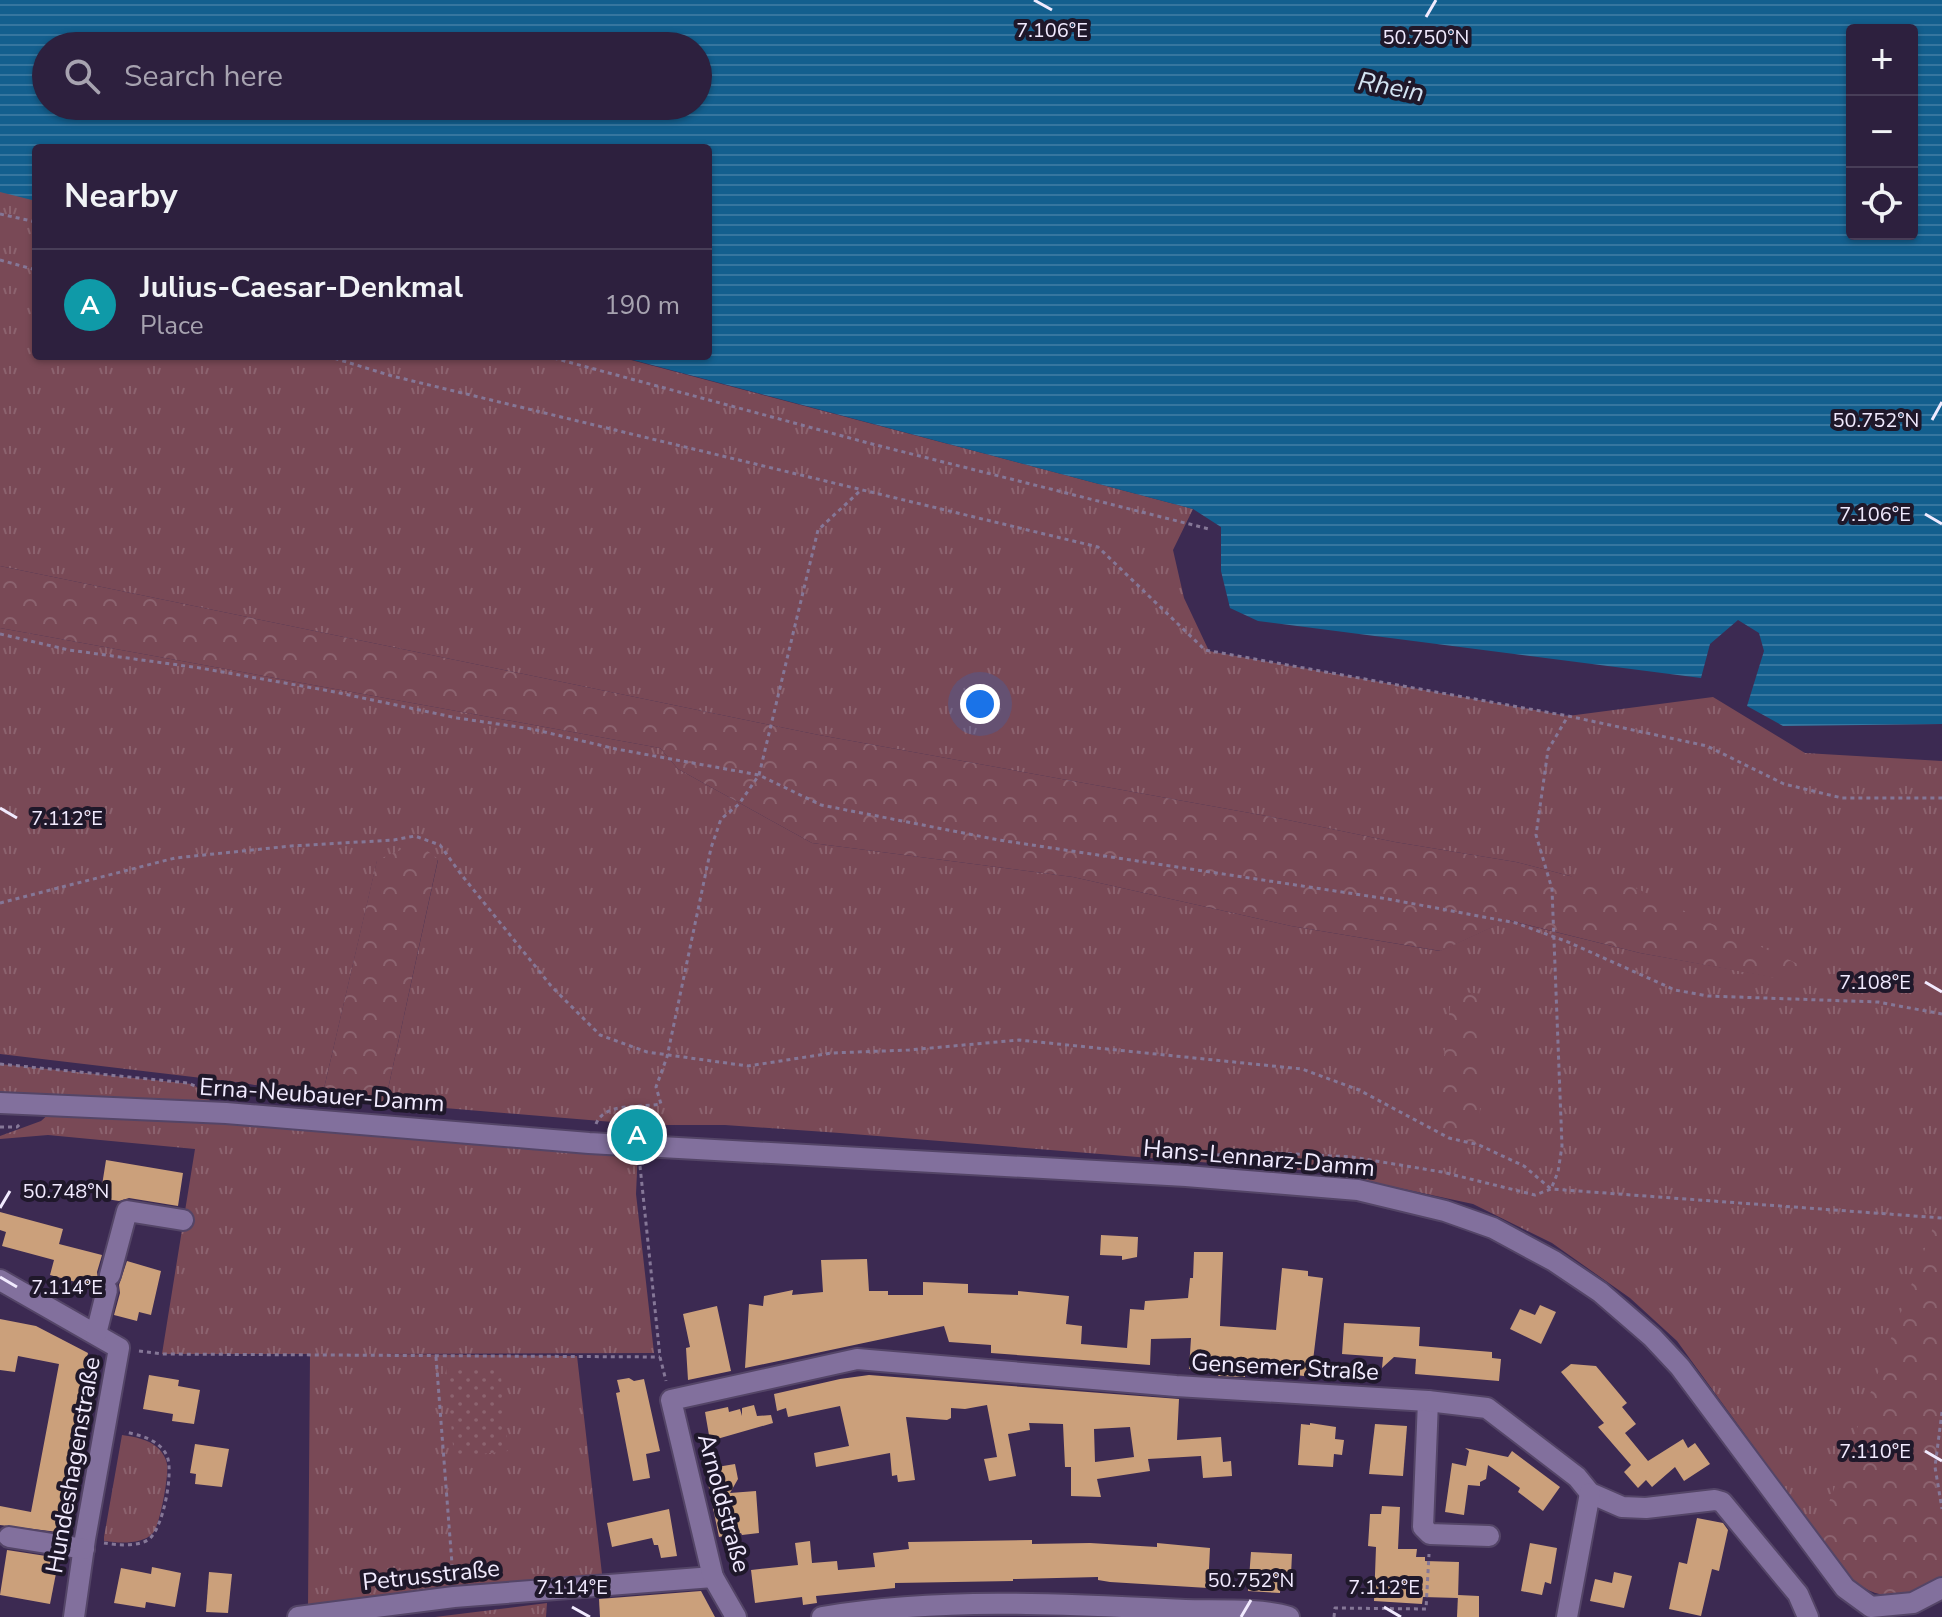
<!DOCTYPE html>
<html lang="en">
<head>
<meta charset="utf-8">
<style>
  :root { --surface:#2d203e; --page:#352845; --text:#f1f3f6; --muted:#a7a3b0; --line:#483e58; --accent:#a4c825 }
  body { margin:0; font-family:"Nunito Sans",sans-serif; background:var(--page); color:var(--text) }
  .controls { position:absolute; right:24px; top:24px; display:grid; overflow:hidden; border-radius:8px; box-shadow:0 2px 6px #0004 }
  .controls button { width:72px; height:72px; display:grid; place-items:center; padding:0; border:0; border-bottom:2px solid var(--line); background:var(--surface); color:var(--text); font:40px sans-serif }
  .you { position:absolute; left:980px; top:704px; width:28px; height:28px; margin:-20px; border:6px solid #fff; border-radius:50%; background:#1a73e8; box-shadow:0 0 0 12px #1a73e833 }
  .badge { display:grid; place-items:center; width:52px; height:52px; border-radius:50%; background:var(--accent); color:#fff; font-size:26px; font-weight:700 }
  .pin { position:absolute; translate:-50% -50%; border:4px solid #fff; box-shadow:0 2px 8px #0006 }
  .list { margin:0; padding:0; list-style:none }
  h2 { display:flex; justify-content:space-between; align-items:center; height:104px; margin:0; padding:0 32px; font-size:34px }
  h2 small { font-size:26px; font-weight:400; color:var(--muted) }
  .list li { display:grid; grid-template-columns:52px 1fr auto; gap:24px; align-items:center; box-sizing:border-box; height:112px; padding:0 32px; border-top:2px solid var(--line) }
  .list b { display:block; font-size:30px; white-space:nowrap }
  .list p { margin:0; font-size:26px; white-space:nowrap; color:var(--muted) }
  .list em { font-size:26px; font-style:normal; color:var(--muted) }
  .icon { flex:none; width:44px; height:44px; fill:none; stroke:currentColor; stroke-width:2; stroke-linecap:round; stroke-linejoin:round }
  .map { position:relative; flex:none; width:1942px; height:1617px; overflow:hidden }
  .search { position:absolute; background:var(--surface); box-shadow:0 2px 6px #0004; left:32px; top:32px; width:680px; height:88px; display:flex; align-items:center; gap:20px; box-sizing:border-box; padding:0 28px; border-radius:44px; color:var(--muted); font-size:30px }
  .panel { position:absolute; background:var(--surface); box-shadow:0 2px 6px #0004; left:32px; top:144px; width:680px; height:216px; border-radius:8px }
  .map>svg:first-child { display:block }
  .grass { fill:url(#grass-tufts) }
  .forest { fill:url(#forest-crowns) }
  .park { fill:url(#park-dots) }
  .water { fill:url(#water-rules); fill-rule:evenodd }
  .building { fill:#cba07b; fill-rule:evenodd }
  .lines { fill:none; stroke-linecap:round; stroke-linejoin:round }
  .minor-casing { stroke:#544567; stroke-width:24 }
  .path { stroke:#857797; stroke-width:3; stroke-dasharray:4 4; stroke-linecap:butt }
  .minor { stroke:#82709d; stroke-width:20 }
  .ticks { fill:none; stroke:#f1eafe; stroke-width:3 }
  .labels { text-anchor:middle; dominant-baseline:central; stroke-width:8; stroke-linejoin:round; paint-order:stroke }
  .street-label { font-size:24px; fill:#f1eafe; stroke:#1f182a }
  .water-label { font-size:26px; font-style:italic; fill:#d3e4f2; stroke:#1f182a }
  .ticks-label { font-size:20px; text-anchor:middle; fill:#f1eafe; stroke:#1f182a; stroke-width:8; stroke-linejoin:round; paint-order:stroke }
</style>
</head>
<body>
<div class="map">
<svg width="1942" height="1617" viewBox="0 0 1942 1617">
  <defs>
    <pattern id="grass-tufts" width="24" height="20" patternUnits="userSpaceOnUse" patternTransform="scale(2)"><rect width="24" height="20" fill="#794956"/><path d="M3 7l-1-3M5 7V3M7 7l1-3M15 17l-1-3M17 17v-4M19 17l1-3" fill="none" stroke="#8c636f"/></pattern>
    <pattern id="forest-crowns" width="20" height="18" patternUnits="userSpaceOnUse" patternTransform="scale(2)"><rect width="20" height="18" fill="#794956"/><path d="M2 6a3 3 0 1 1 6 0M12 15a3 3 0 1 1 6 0" fill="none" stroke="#8c636f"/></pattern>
    <pattern id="park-dots" width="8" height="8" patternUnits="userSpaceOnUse" patternTransform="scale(2)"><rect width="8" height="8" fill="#794956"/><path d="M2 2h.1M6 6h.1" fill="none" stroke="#8c636f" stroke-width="1.8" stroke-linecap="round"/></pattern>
    <pattern id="water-rules" width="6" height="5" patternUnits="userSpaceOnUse" patternTransform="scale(2)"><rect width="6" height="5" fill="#135f8e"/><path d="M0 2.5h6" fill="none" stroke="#36769f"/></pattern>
  </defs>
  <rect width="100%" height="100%" fill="#3c2a52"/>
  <!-- grass -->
  <g class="grass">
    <polygon points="0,190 36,199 36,356 616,356 1193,509 1173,550 1184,598 1209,651 1568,716 1713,697 1805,753 1942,761 1942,1578 1876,1593 1851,1580 1677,1341 1630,1298 1552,1243 1473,1204 1325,1172 840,1133 725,1125 649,1125 385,1103 438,860 377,861 322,1097 244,1083 0,1054 0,628 660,748 678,769 812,843 1073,877 1291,926 1440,951 1507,920 1640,953 1786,979 1570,876 1516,862 1395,842 1283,819 819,735 0,566"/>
    <polygon points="0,1064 192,1084 209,1095 210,1105 0,1094"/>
    <polygon points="51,1112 638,1149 636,1194 654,1353 375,1354 577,1356 602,1574 308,1609 310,1354 162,1354 195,1149 48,1135 0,1139 0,1136 41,1121"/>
    <path d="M122,1435C134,1437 149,1439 158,1448C162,1452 166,1458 167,1464C169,1475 160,1525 153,1533C142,1545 119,1543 104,1541V1537Z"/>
    <polygon points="547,1603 546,1617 435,1617"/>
  </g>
  <!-- forest -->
  <g class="forest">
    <polygon points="0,566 819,735 1283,819 1395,842 1516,862 1570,876 1627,884 1800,965 1787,980 1640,953 1508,920 1441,951 1291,926 1073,877 812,843 678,769 660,748 0,628"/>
    <polygon points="417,843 438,859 385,1103 322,1097 377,860"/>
    <polygon points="1452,991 1483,994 1479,1145 1449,1138 1435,1131"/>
    <path d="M1937,1217L1942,1218V1412L1935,1467L1942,1509V1578C1931,1583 1918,1593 1907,1595C1860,1603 1840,1566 1817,1534Z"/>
  </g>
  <!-- park -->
  <polygon class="park" points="446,1366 500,1366 508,1451 454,1457"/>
  <!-- water -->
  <path class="water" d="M0,0H1942V724L1783,726L1747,706L1764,651L1759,633L1738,620L1710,644L1701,678L1258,621L1230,608L1221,571V527L1193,509L618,356H708V148H36V201L0,192ZM1852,30H1912V234H1852ZM46,46H698V106H46Z"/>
  <!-- building -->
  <g class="building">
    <polygon points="106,1160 183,1173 178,1206 129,1198 119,1201 100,1198"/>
    <polygon points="0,1212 63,1229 59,1244 102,1255 97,1272 98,1280 94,1287 50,1275 54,1260 2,1246 6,1232 0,1230"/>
    <polygon points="1101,1235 1138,1237 1137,1257 1122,1260 1122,1256 1100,1255"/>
    <polygon points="1194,1252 1223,1252 1220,1326 1276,1330 1282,1268 1308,1271 1308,1276 1323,1278 1311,1377 1250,1369 1250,1372 1245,1372 1245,1377 1218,1376 1219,1370 1189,1369 1191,1338 1151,1339 1150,1365 991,1353 991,1345 949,1342 944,1326 745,1368 749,1304 763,1306 764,1296 793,1290 792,1295 823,1292 821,1260 867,1259 869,1291 888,1291 888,1295 923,1295 923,1282 968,1284 968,1293 1018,1295 1018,1291 1069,1296 1066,1324 1082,1326 1081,1344 1127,1348 1130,1309 1144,1310 1145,1301 1188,1298 1190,1278 1193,1278"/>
    <polygon points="127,1261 161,1271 151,1315 139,1312 137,1321 114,1315 120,1293 119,1285"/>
    <polygon points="1540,1305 1556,1312 1541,1344 1510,1329 1520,1309 1535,1315"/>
    <polygon points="717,1306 731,1371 688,1380 686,1348 690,1347 683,1314"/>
    <polygon points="0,1319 36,1326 88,1353 85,1369 88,1370 58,1532 0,1525 0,1506 31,1512 59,1364 18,1356 15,1372 0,1370"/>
    <polygon points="1344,1323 1420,1327 1419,1346 1492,1352 1492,1358 1501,1359 1499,1381 1415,1374 1416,1359 1394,1357 1382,1368 1383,1357 1342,1354"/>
    <polygon points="1571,1364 1596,1366 1627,1403 1622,1407 1636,1424 1625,1433 1648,1461 1683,1439 1688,1448 1695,1443 1710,1464 1684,1481 1675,1467 1652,1487 1646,1480 1638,1488 1624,1472 1631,1465 1598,1427 1604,1423 1561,1372"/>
    <polygon points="149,1375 179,1380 178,1386 200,1390 194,1424 172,1421 173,1414 143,1409"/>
    <path d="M869,1375L1179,1399L1177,1440L1221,1437L1223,1462L1231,1461L1232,1476L1203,1478L1201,1456L1148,1459L1150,1471L1097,1479L1101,1497L1071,1496V1467H1065L1063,1424L1029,1423L1030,1430L1008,1434L1016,1476L989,1481L984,1459L997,1457L987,1405L965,1409L951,1408V1418L947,1420L906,1417L915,1480L898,1482L897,1475L892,1476L890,1453L816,1467L814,1453L849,1446L840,1406L788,1417L786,1408L777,1411L774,1394L840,1379ZM1130,1427L1134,1457L1095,1462L1094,1429Z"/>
    <polygon points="629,1378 634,1381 644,1379 660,1451 646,1454 650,1478 633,1481 616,1393 620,1392 617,1380"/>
    <polygon points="754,1405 757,1416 771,1415 773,1423 710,1441 705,1412 728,1407 729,1412 740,1409 742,1416 742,1408"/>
    <polygon points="1310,1423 1336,1427 1335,1439 1344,1440 1342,1455 1334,1454 1333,1467 1298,1465 1301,1424 1310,1425"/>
    <polygon points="1375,1424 1407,1426 1403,1476 1369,1474"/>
    <polygon points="195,1444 229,1449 222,1487 195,1484 196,1474 190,1473"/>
    <polygon points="1465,1448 1508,1457 1512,1451 1560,1487 1543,1511 1518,1492 1520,1488 1488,1465 1486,1479 1480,1482 1480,1486 1468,1485 1464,1515 1445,1512 1452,1463 1466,1466 1469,1451"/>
    <polygon points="735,1464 738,1479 730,1493 756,1491 759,1533 742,1535 741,1533 719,1537 705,1469"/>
    <polygon points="1382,1506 1400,1507 1398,1549 1417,1549 1416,1557 1425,1557 1425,1561 1459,1562 1458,1598 1423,1597 1422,1604 1374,1601 1376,1547 1368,1546 1370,1514 1381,1514"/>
    <polygon points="669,1509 677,1556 661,1558 658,1545 654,1545 652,1538 612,1547 607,1523"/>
    <polygon points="1697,1518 1723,1523 1728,1530 1719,1571 1712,1569 1701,1616 1669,1609 1679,1562 1687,1564"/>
    <polygon points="1032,1540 1032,1544 1090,1543 1157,1547 1157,1543 1210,1548 1208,1588 1110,1582 1098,1580 1098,1577 1013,1579 1013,1581 895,1583 895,1588 816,1596 817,1603 803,1605 802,1597 755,1603 751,1570 798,1565 795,1543 810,1541 812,1563 837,1561 838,1570 875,1567 873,1553 909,1549 908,1542"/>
    <polygon points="1530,1543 1557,1548 1551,1584 1545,1582 1542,1595 1521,1591"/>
    <polygon points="7,1550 59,1558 50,1604 0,1595"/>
    <polygon points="1251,1552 1292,1554 1291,1575 1281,1575 1280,1593 1248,1591"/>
    <polygon points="152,1567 181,1573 175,1607 146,1602 145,1608 114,1603 121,1568 151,1574"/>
    <polygon points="209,1572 232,1574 228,1613 206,1612"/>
    <polygon points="1614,1572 1632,1576 1624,1608 1590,1601 1595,1579 1612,1583"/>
    <polygon points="701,1591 715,1617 600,1617 599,1599"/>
    <polygon points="1458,1595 1479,1596 1479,1617 1457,1617"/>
  </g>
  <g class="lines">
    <defs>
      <g id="minor">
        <polyline points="0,1103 226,1113 589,1143 1186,1176 1358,1190 1445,1211 1493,1228 1554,1261 1600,1292 1652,1337 1680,1367 1845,1588 1871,1607 1913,1603 1942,1588"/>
        <polyline points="110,1275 127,1211 183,1220"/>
        <polyline points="0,1280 119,1348 85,1539 74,1617"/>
        <polyline points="96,1334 107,1290"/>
        <polyline points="1428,1401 1423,1527 1430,1534 1489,1536"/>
        <polyline points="9,1537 84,1549"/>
        <polyline points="298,1617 454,1597 713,1577"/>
        <polyline points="736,1617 713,1577 671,1400 857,1359 1176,1386 1428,1401 1487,1408 1577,1477 1590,1493 1622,1507 1646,1508 1715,1500 1722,1502 1798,1594 1808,1617"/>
        <path d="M822,1617C941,1597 1065,1604 1185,1610C1214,1611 1262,1608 1289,1617"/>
        <polyline points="1567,1617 1590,1493"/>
      </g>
    </defs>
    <!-- minor casing -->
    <use href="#minor" class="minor-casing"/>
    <!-- path -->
    <g class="path">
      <polyline points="0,214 36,222"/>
      <polyline points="0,260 36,270"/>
      <polyline points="327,356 392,376 1098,547 1205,650 1568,716 1707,746 1784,784 1842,798 1942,798"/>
      <polyline points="546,356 872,444 1209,529"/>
      <polyline points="0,634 69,650 200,668 330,691 457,718 532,729 616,749 759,775 821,805 999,840 1388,899 1516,923 1568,942 1675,990 1708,996 1878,1002 1942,1014"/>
      <polyline points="0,903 175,858 291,846 394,840 415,836 440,845 460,873 552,987 600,1035 647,1052 748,1066 832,1053 909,1050 1019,1040 1302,1069 1359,1090 1449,1138 1479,1145 1524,1166 1551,1189 1558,1172 1562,1146 1552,889 1536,835 1548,750 1568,716"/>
      <polyline points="0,1064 188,1083 209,1092"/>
      <path d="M596,1124C604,1102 640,1108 661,1104L656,1087L667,1057L711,848L721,819L739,804L759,775L818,530L861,490"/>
      <polyline points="0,1127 17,1127 20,1124"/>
      <polyline points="1200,1156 1258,1152 1352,1157 1442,1172 1535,1195 1551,1189 1942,1218"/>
      <polyline points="640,1166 660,1357 666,1381"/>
      <polyline points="139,1351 162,1354 660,1357"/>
      <polyline points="436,1357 453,1577"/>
      <polyline points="1942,1412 1935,1467 1942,1509"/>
      <path d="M104,1543C117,1545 136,1547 148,1540C163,1530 174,1472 167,1456C160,1440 140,1435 125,1432"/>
      <polyline points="1334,1617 1335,1608 1426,1609 1429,1554"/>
    </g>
    <!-- minor -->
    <use href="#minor" class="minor"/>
  </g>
  <!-- ticks -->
  <path class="ticks" d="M1034,0L1052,10M1426,17L1436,0M1932,420L1942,402M1925,514L1942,524M0,808L17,818M1925,982L1942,992M0,1208L10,1191M0,1277L17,1287M1925,1451L1942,1461M572,1607L590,1617M1384,1607L1401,1617M1241,1617L1251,1600"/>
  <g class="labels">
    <!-- street labels -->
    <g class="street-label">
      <text transform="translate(322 1095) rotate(4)">Erna-Neubauer-Damm</text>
      <text transform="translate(1259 1158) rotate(5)">Hans-Lennarz-Damm</text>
      <text transform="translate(1285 1367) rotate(3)">Gensemer Straße</text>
      <text transform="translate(73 1465) rotate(-80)">Hundeshagenstraße</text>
      <text transform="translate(724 1503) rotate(75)">Arnoldstraße</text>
      <text transform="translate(431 1575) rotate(-6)">Petrusstraße</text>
    </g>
    <!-- water labels -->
    <g class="water-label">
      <text transform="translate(1391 87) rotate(11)">Rhein</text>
    </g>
  </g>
  <g class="ticks-label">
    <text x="1052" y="37">7.106°E</text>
    <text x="1426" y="44">50.750°N</text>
    <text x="1876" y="427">50.752°N</text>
    <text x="1875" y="521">7.106°E</text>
    <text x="67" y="825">7.112°E</text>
    <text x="1875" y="989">7.108°E</text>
    <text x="66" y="1198">50.748°N</text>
    <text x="67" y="1294">7.114°E</text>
    <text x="1875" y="1458">7.110°E</text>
    <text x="1251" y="1587">50.752°N</text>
    <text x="572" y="1594">7.114°E</text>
    <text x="1384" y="1594">7.112°E</text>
  </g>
</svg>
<div class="controls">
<button>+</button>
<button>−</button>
<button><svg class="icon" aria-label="locate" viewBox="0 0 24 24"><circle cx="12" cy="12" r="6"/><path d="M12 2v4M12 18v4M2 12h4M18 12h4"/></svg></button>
</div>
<div class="you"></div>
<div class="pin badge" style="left:637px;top:1135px;background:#0f9aa8">A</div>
<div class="search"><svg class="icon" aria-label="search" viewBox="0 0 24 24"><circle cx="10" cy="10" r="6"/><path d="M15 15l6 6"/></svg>Search here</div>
<section class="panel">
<h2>Nearby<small></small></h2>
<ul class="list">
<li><span class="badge" style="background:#0f9aa8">A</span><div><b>Julius-Caesar-Denkmal</b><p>Place</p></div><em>190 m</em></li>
</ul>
</section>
</div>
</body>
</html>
